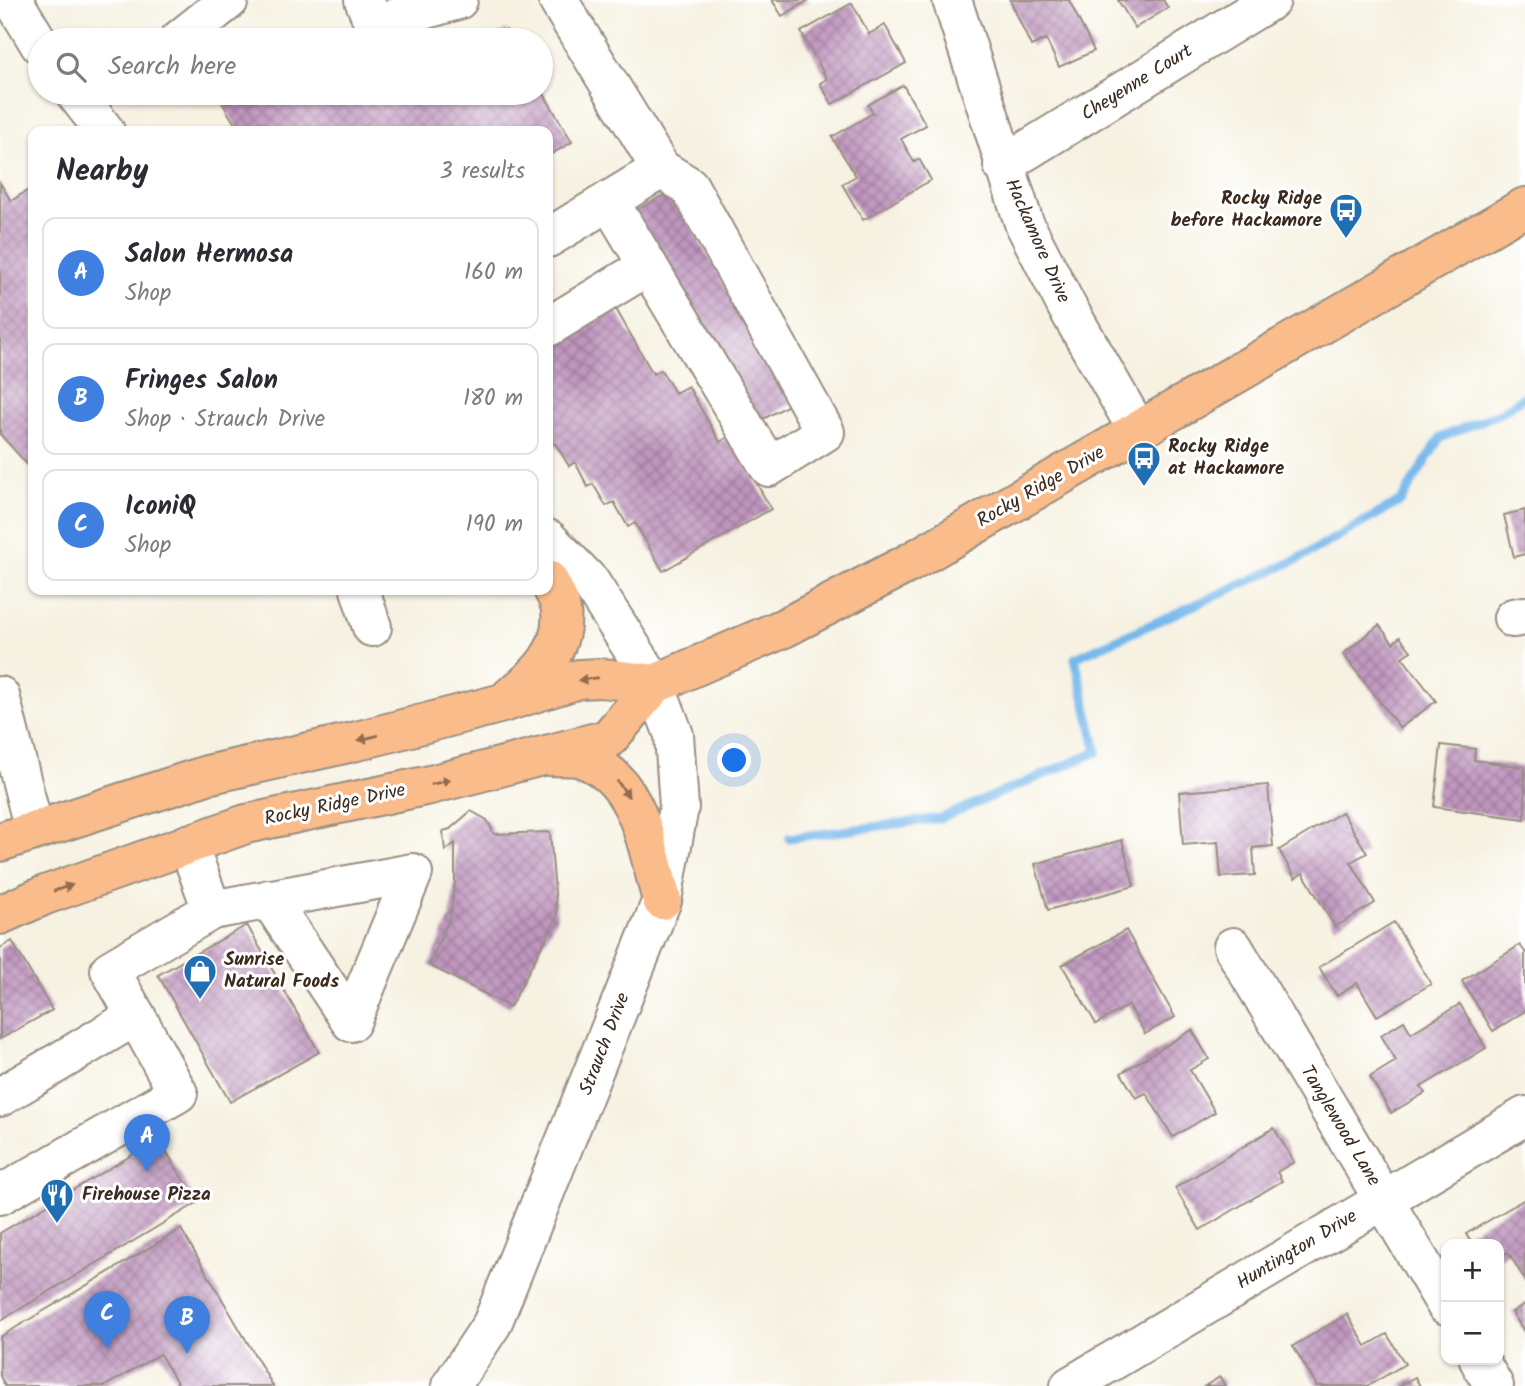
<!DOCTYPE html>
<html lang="en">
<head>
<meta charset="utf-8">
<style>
  :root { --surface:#fff; --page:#f2f2f3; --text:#2b2b33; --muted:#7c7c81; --line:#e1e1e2; --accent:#2563eb }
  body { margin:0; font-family:Kalam,sans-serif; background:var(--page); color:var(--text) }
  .controls { position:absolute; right:21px; bottom:21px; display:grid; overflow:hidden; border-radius:14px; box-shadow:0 2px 5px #0004 }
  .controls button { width:63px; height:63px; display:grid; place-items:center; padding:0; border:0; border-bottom:2px solid var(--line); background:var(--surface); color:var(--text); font:35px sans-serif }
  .you { position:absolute; left:735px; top:761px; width:24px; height:24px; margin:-18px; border:5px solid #fff; border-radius:50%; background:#1a73e8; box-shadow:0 0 0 10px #1a73e833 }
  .badge { display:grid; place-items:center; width:46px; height:46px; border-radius:50%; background:var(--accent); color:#fff; font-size:23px; font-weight:700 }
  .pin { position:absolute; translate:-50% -58px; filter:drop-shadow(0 2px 4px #0008) }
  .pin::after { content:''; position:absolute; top:37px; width:24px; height:21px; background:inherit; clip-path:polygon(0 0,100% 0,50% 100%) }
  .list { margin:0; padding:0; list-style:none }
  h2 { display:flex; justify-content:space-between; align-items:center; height:91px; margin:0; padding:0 28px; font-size:30px }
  h2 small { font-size:23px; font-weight:400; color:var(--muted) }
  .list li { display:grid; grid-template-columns:46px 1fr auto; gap:21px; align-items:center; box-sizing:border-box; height:112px; margin:0 14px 14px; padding:0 14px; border:2px solid var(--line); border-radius:14px }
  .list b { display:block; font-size:26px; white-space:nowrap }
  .list p { margin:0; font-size:23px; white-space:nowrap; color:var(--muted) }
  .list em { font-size:23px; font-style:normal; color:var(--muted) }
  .icon { flex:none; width:38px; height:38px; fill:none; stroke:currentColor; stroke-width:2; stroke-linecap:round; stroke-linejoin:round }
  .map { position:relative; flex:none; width:1525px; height:1386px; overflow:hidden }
  .search { position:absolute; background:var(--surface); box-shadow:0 2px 5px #0004; left:28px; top:28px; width:525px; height:77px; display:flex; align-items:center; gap:18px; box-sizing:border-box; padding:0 24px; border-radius:38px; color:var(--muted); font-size:26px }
  .panel { position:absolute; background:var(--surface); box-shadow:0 2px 5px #0004; left:28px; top:126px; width:525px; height:469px; border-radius:14px }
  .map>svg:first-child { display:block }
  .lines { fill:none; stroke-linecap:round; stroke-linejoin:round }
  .stream { stroke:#76b8eb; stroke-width:9 }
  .building { fill:url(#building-cross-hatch) }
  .minor-casing { stroke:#988e80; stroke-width:42 }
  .major-casing { stroke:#988e80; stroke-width:42 }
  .minor { stroke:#fff; stroke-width:38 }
  .major { stroke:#fabc8b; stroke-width:38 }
  .oneway { fill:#916c4f }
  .labels { text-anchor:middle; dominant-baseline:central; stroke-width:6; stroke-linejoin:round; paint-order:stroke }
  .street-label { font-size:19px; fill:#3b2a1e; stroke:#fff }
  .poi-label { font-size:19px; font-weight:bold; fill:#3b2a1e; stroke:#fff; text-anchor:start }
</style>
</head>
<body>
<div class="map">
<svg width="1525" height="1386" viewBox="0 0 1525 1386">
  <defs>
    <pattern id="building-cross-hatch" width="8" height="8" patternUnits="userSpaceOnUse" patternTransform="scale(1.75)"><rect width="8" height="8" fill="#c096bf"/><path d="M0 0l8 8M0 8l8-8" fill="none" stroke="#9d7b9b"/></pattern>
  </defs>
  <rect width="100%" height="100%" fill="#fff"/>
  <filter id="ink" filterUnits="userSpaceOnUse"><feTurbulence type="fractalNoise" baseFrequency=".0143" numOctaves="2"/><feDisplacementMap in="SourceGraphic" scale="14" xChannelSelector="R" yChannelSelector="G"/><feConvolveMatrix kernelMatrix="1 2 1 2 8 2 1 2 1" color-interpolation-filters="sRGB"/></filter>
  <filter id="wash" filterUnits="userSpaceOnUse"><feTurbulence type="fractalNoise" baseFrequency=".00686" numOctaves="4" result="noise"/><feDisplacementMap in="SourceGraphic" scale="28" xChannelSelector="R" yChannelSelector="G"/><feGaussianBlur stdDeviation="1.57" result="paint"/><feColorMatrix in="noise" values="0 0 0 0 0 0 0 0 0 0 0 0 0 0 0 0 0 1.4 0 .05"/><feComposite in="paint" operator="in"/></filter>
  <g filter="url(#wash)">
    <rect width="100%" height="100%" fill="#f6f1e1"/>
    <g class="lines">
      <!-- stream -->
      <polyline class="stream" points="789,838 941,818 1097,752 1075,658 1296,560 1401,501 1440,438 1502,412 1525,396"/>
    </g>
    <g id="blocks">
      <!-- building -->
      <g class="building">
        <polygon points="772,0 809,0 782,16"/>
        <polygon points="1010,0 1069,0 1094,51 1059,67 1046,39 1031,46"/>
        <polygon points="1118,0 1163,0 1168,8 1135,28"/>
        <polygon points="852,3 869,34 885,25 906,63 832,104 820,83 827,79 801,32"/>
        <polygon points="326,30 332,40 309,40"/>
        <polygon points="506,30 512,40 488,40"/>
        <polygon points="903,85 926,125 901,139 914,162 919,159 931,180 863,220 842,184 856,176 832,137 873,113 868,105"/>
        <polygon points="541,89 572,142 548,156 548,131 239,131 217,94 541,93"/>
        <polygon points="0,183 11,201 33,187 33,471 0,434"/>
        <polygon points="671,191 792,403 749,427 628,215"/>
        <polygon points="616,309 653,374 661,370 675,393 688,386 720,442 730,436 771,509 663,571 635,523 628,527 614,502 606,506 593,484 588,487 575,462 569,466 555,443 548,446 548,348"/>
        <polygon points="1525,510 1525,554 1514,557 1504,515"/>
        <polygon points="1379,625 1393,643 1400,637 1411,651 1402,657 1436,701 1400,728 1343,654"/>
        <polygon points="1441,745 1475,749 1474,760 1525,767 1525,819 1434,807"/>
        <polygon points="1268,785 1273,846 1253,848 1255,875 1221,877 1218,842 1183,845 1179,792"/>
        <polygon points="471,811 487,820 494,834 550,832 557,917 510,1007 429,965 450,917 455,881 455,843 445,851 443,831 450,829"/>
        <polygon points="1342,812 1367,853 1351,862 1375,903 1335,927 1303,873 1295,878 1279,850"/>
        <polygon points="1122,840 1134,886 1048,910 1035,864"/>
        <polygon points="1394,922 1431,984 1377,1016 1357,983 1337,996 1319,967"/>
        <polygon points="247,925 319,1052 230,1102 158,975"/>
        <polygon points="1126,930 1175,1017 1145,1034 1129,1005 1096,1024 1062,965"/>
        <polygon points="12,941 52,1010 0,1039 0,948"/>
        <polygon points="1520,945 1525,952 1525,1011 1493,1031 1462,981"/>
        <polygon points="1460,1004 1486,1048 1421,1087 1425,1093 1391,1113 1370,1077 1396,1061 1381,1035 1404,1021 1411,1033"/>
        <polygon points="1192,1030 1209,1059 1190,1070 1215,1112 1173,1137 1146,1093 1136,1098 1121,1073"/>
        <polygon points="1274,1128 1294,1162 1277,1172 1282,1181 1200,1230 1175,1188"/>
        <polygon points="159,1139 197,1203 0,1321 0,1233"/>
        <polygon points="1525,1199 1525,1280 1508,1252 1499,1258 1499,1244 1472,1244 1466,1234"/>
        <polygon points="181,1229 273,1386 179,1386 160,1354 105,1386 5,1386 0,1376 0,1337"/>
        <polygon points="1525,1304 1525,1333 1512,1312"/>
        <polygon points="1347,1314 1366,1346 1387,1334 1405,1364 1368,1386 1317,1386 1293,1346"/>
        <polygon points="1220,1377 1225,1386 1205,1386"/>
        <polygon points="1415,1377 1420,1386 1399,1386"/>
      </g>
    </g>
  </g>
  <g filter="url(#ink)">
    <use href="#blocks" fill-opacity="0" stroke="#988e80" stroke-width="2"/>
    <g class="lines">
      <defs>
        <g id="minor">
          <polyline points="13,0 40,45"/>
          <polyline points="364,0 374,24 458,0"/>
          <polyline points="952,0 1024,223 1066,305 1138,431"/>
          <polyline points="179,40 229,0"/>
          <polyline points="75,93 105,131"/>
          <polyline points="1003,165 1271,0"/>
          <polyline points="609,201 769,467 825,432 689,186 661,169"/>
          <polyline points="548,238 661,169 558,0"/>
          <polyline points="548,327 648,266"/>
          <polyline points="360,590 372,627"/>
          <polyline points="1513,618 1525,616"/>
          <polyline points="0,696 34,830"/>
          <polyline points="188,844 212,910"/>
          <polyline points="1233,947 1446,1305"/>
          <polyline points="136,1016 110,970 212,910 413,873 351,1022 269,899"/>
          <polyline points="0,1097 136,1016 178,1093 0,1195"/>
          <polyline points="1479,1360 1494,1386"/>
          <polyline points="451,1386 492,1324 662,900 679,807 674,735 655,684 590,582 548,539"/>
          <polyline points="1070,1386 1525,1116"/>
        </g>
        <g id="major">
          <path d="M511,696C539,675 565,649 561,610C560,600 552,588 548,580"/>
          <path d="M551,756C561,757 575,755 584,759C640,780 647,849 662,900"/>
          <polyline points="0,842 207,775 353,742 499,704 579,679 601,678 655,684"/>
          <polyline points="0,915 45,895 246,824 430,785 608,739 655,684 784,628 909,563 1525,207"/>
        </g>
      </defs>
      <!-- minor casing -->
      <use href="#minor" class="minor-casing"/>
      <!-- major casing -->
      <use href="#major" class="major-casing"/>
      <!-- minor -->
      <use href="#minor" class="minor"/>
      <!-- major -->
      <use href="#major" class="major"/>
    </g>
    <!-- one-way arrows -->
    <defs><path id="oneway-solid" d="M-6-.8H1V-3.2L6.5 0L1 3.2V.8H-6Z" transform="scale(1.75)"/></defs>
    <g class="oneway">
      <use href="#oneway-solid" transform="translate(588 679) rotate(173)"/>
      <use href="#oneway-solid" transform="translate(368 738) rotate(166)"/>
      <use href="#oneway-solid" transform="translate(441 782) rotate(-14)"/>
      <use href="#oneway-solid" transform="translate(623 789) rotate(54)"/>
      <use href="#oneway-solid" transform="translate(63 888) rotate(-19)"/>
    </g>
  </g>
  <!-- icons -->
  <defs>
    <symbol id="bus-pin" viewBox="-11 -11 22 30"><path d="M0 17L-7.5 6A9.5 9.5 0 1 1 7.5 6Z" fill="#1f6fb2" stroke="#fff"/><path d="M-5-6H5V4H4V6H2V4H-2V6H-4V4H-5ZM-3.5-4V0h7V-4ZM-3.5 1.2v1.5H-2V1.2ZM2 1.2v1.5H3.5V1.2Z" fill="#fff"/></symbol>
    <symbol id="shop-pin" viewBox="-11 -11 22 30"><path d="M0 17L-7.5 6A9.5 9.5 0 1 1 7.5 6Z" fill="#1f6fb2" stroke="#fff"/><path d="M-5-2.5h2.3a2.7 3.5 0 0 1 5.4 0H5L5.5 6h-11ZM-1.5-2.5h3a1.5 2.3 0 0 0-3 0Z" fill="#fff"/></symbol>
    <symbol id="restaurant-pin" viewBox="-11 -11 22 30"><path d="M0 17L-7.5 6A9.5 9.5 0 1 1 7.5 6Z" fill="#1f6fb2" stroke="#fff"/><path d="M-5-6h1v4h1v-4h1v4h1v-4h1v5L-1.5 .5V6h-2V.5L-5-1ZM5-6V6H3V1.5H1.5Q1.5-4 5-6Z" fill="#fff"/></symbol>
  </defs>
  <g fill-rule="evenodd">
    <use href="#bus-pin" x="1327" y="191" width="38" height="52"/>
    <use href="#bus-pin" x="1125" y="439" width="38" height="52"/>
    <use href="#shop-pin" x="181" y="952" width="38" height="52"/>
    <use href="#restaurant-pin" x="38" y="1176" width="38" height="52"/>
  </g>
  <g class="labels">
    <!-- street labels -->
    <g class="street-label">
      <text transform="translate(1137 83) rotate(-32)">Cheyenne Court</text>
      <text transform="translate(1037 241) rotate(66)">Hackamore Drive</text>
      <text transform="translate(1041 487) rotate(-30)">Rocky Ridge Drive</text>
      <text transform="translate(335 805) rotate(-12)">Rocky Ridge Drive</text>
      <text transform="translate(605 1044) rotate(-69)">Strauch Drive</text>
      <text transform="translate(1340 1126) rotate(59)">Tanglewood Lane</text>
      <text transform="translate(1297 1250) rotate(-31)">Huntington Drive</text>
    </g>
    <!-- poi labels -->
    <g class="poi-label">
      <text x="1322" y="199" text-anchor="end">Rocky Ridge<tspan x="1322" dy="22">before Hackamore</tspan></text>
      <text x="1168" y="447">Rocky Ridge<tspan x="1168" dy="22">at Hackamore</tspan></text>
      <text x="224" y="960">Sunrise<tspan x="224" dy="22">Natural Foods</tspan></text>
      <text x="82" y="1195">Firehouse Pizza</text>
    </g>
  </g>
</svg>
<div class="controls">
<button>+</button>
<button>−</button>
</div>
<div class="you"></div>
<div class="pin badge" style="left:147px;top:1172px;background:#3f7fe0">A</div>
<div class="pin badge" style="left:187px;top:1354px;background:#3f7fe0">B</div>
<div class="pin badge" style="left:107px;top:1349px;background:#3f7fe0">C</div>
<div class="search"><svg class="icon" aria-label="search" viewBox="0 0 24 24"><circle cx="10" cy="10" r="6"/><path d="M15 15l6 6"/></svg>Search here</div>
<section class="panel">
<h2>Nearby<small>3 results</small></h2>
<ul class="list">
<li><span class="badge" style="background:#3f7fe0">A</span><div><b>Salon Hermosa</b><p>Shop</p></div><em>160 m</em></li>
<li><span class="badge" style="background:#3f7fe0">B</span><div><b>Fringes Salon</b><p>Shop · Strauch Drive</p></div><em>180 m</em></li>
<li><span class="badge" style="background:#3f7fe0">C</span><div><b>IconiQ</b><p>Shop</p></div><em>190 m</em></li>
</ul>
</section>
</div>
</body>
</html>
